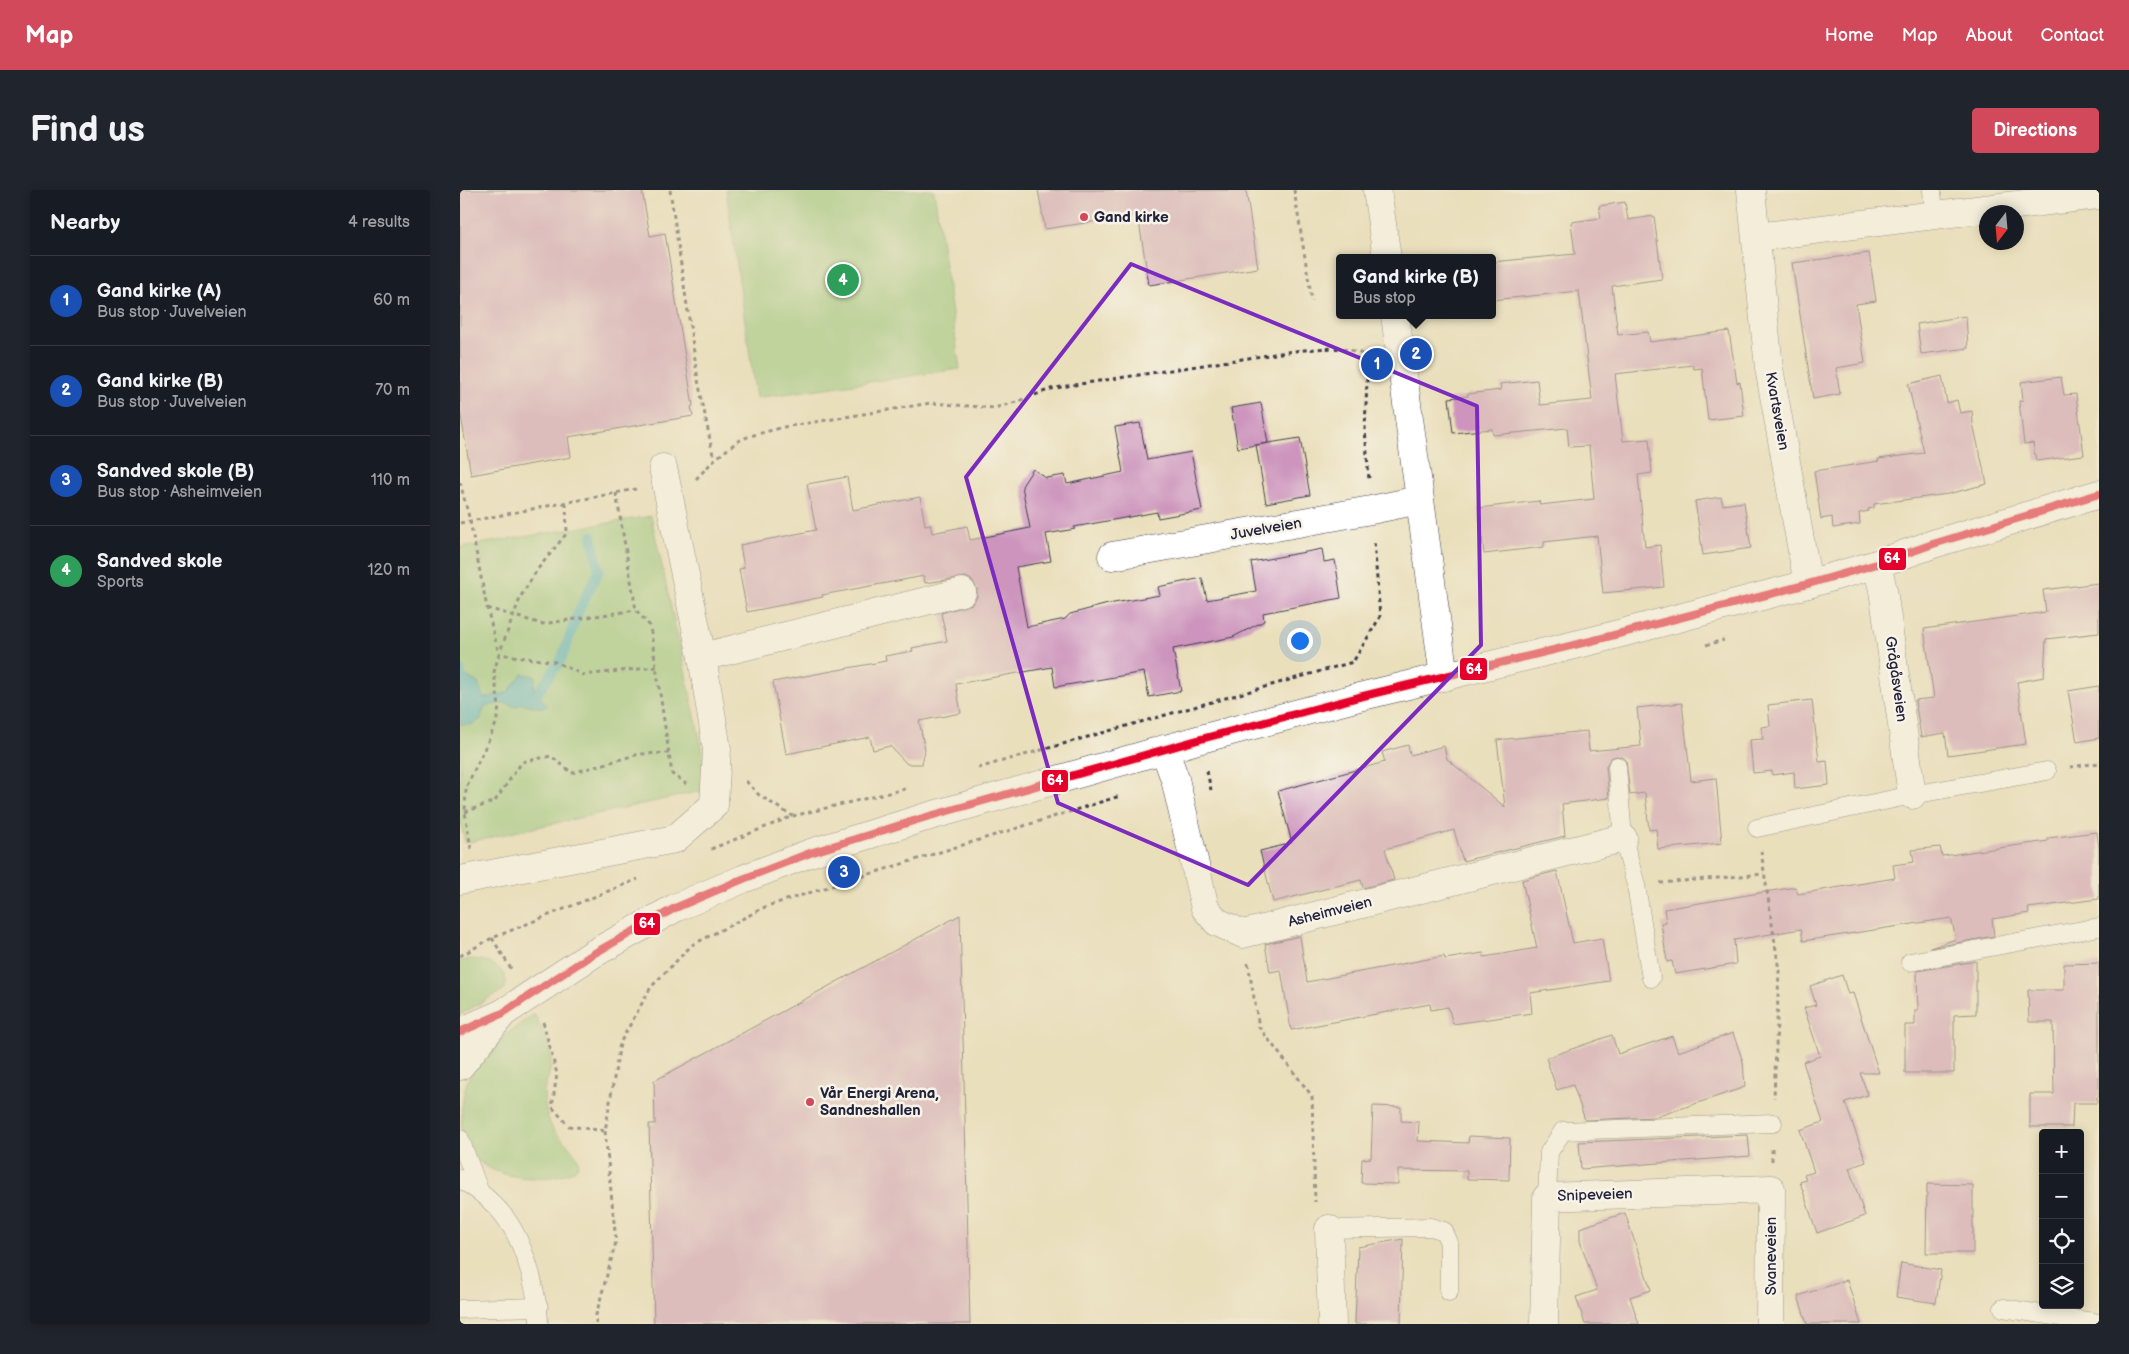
<!DOCTYPE html>
<html lang="en">
<head>
<meta charset="utf-8">
<style>
  :root { --surface:#171b24; --page:#20242c; --text:#f1f3f6; --muted:#9ea1a6; --line:#363941; --accent:#d1495b }
  body { margin:0; font-family:"Balsamiq Sans",sans-serif; background:var(--page); color:var(--text) }
  .controls { position:absolute; right:15px; bottom:15px; display:grid; overflow:hidden; border-radius:5px; box-shadow:0 2px 12px #0003 }
  .controls button { width:45px; height:45px; display:grid; place-items:center; padding:0; border:0; border-bottom:1px solid var(--line); background:var(--surface); color:var(--text); font:25px sans-serif }
  .compass { position:absolute; left:1519px; top:15px; width:45px; height:45px; border-radius:50%; background:var(--surface); box-shadow:0 2px 12px #0003; rotate:196deg }
  .you { position:absolute; left:839px; top:450px; width:18px; height:18px; margin:-12px; border:4px solid #fff; border-radius:50%; background:#1a73e8; box-shadow:0 0 0 8px #1a73e833 }
  .badge { display:grid; place-items:center; width:32px; height:32px; border-radius:50%; background:var(--accent); color:#fff; font-size:16px; font-weight:700 }
  .pin { position:absolute; translate:-50% -50%; border:2px solid #fff; box-shadow:0 1px 5px #0006 }
  .popup { position:absolute; left:876px; top:64px; width:160px; height:65px; box-sizing:border-box; display:grid; place-content:center; border-radius:5px; background:var(--surface); filter:drop-shadow(0 1px 4px #0005); font-size:16px; white-space:nowrap; color:var(--muted) }
  .popup b { font-size:19px; color:var(--text) }
  .popup::after { content:''; position:absolute; left:50%; top:100%; margin-left:-10px; border:10px solid transparent; border-top-color:var(--surface) }
  .list { margin:0; padding:0; list-style:none }
  h2 { display:flex; justify-content:space-between; align-items:center; height:65px; margin:0; padding:0 20px; font-size:21px }
  h2 small { font-size:16px; font-weight:400; color:var(--muted) }
  .list li { display:grid; grid-template-columns:32px 1fr auto; gap:15px; align-items:center; box-sizing:border-box; height:90px; padding:0 20px; border-top:1px solid var(--line) }
  .list b { display:block; font-size:19px; white-space:nowrap }
  .list p { margin:0; font-size:16px; white-space:nowrap; color:var(--muted) }
  .list em { font-size:16px; font-style:normal; color:var(--muted) }
  .icon { flex:none; width:28px; height:28px; fill:none; stroke:currentColor; stroke-width:2; stroke-linecap:round; stroke-linejoin:round }
  .map { position:relative; flex:none; width:1639px; height:1134px; overflow:hidden; border-radius:5px }
  header { display:flex; align-items:center; gap:30px; box-sizing:border-box; height:70px; padding:0 25px; background:var(--accent); color:#fff }
  header strong { font-size:24px }
  nav { display:flex; gap:28px; margin-inline-start:auto; font-size:18px }
  .intro { display:flex; align-items:center; justify-content:space-between; box-sizing:border-box; height:120px; padding:0 30px }
  h1 { margin:0; font-size:35px }
  .button { padding:12px 22px; border-radius:5px; background:var(--accent); color:#fff; font-size:18px; font-weight:700 }
  main { display:flex; gap:30px; padding:0 30px }
  aside { flex:1; background:var(--surface); border-radius:5px; box-shadow:0 2px 12px #0003 }
  .map>svg:first-child { display:block }
  .green { fill:#8ec578; stroke:#58745a }
  .water { fill:#40aebd; stroke:#31687c }
  .lines { fill:none; stroke-linecap:round; stroke-linejoin:round }
  .stream { stroke:#40aebd; stroke-width:10 }
  .building { fill:#cd95bd }
  .lane-casing { stroke:#403e4e; stroke-width:19 }
  .street-casing { stroke:#403e4e; stroke-width:29 }
  .secondary-casing { stroke:#403e4e; stroke-width:29 }
  .path { stroke:#403e4e; stroke-width:3; stroke-dasharray:4 4; stroke-linecap:butt }
  .lane { stroke:#fff; stroke-width:18 }
  .street { stroke:#fff; stroke-width:28 }
  .secondary { stroke:#fff; stroke-width:28 }
  .bus-1-casing { stroke:#f7f3e8; stroke-width:11 }
  .bus-1 { stroke:#e4002b; stroke-width:8 }
  .marked { fill:none; stroke:#7b2cbf; stroke-width:4; stroke-linejoin:round }
  .poi-dot { fill:#d1495b; stroke:#f7f3e8; stroke-width:2 }
  .labels { text-anchor:middle; dominant-baseline:central; stroke-width:5; stroke-linejoin:round; paint-order:stroke }
  .poi-label { font-size:15px; font-weight:bold; fill:#22223b; stroke:#f7f3e8; text-anchor:start }
  .street-label { font-size:15px; fill:#22223b; stroke:#f7f3e8 }
  .line-badge { stroke:#f7f3e8; stroke-width:2 }
  .badge-label { font-size:14px; text-anchor:middle; font-weight:bold; fill:#fff }
</style>
</head>
<body>
<header>
<strong>Map</strong>
<nav><a>Home</a><a>Map</a><a>About</a><a>Contact</a></nav>
</header>
<div class="intro"><h1>Find us</h1><a class="button">Directions</a></div>
<main>
<aside>
<h2>Nearby<small>4 results</small></h2>
<ul class="list">
<li><span class="badge" style="background:#1a4fb4">1</span><div><b>Gand kirke (A)</b><p>Bus stop · Juvelveien</p></div><em>60 m</em></li>
<li><span class="badge" style="background:#1a4fb4">2</span><div><b>Gand kirke (B)</b><p>Bus stop · Juvelveien</p></div><em>70 m</em></li>
<li><span class="badge" style="background:#1a4fb4">3</span><div><b>Sandved skole (B)</b><p>Bus stop · Asheimveien</p></div><em>110 m</em></li>
<li><span class="badge" style="background:#2e9e5b">4</span><div><b>Sandved skole</b><p>Sports</p></div><em>120 m</em></li>
</ul>
</aside>
<div class="map">
<svg width="1639" height="1134" viewBox="0 0 1639 1134">
  <rect width="100%" height="100%" fill="#f7f3e8"/>
  <filter id="ink" filterUnits="userSpaceOnUse"><feTurbulence type="fractalNoise" baseFrequency=".02" numOctaves="2"/><feDisplacementMap in="SourceGraphic" scale="10" xChannelSelector="R" yChannelSelector="G"/><feConvolveMatrix kernelMatrix="1 2 1 2 8 2 1 2 1" color-interpolation-filters="sRGB"/></filter>
  <filter id="wash" filterUnits="userSpaceOnUse"><feTurbulence type="fractalNoise" baseFrequency=".0096" numOctaves="4" result="noise"/><feDisplacementMap in="SourceGraphic" scale="20" xChannelSelector="R" yChannelSelector="G"/><feGaussianBlur stdDeviation="1.12" result="paint"/><feColorMatrix in="noise" values="0 0 0 0 0 0 0 0 0 0 0 0 0 0 0 0 0 1.4 0 .05"/><feComposite in="paint" operator="in"/></filter>
  <g filter="url(#wash)">
    <rect width="100%" height="100%" fill="#eadfbb"/>
    <!-- green -->
    <g class="green">
      <polygon points="266,0 474,0 500,179 296,208"/>
      <polygon points="191,326 246,576 242,601 5,653 0,630 0,357"/>
      <path d="M10,769C26,768 52,780 45,799L0,825V771Z"/>
      <path d="M74,824C82,839 94,859 91,877C88,892 82,897 85,914C86,922 89,932 93,939C99,948 122,965 118,975C115,984 100,985 92,987C58,991 14,984 3,947C1,940 2,931 2,924C2,910 4,895 11,884C27,857 49,842 74,824Z"/>
    </g>
    <!-- water -->
    <polygon class="water" points="62,484 75,486 74,501 87,515 84,518 61,513 55,517 47,513 25,516 20,530 11,535 0,534 0,486 6,486 18,493 23,508 47,503"/>
    <g class="lines">
      <!-- stream -->
      <g class="stream">
        <polyline points="0,480 1,486"/>
        <polyline points="77,504 102,468 119,420 139,381 132,346"/>
      </g>
    </g>
    <g id="blocks">
      <!-- building -->
      <g class="building">
        <polygon points="0,0 182,0 190,46 205,43 233,216 231,217 233,226 108,247 111,267 11,285 0,220"/>
        <polygon points="578,0 786,0 798,78 689,95 678,25 585,39"/>
        <polygon points="1165,12 1168,30 1194,26 1202,89 1152,96 1158,145 1188,142 1190,152 1269,141 1277,193 1280,192 1284,226 1248,230 1242,178 1234,179 1233,175 1155,184 1163,251 1189,249 1192,283 1178,285 1185,357 1200,355 1204,397 1143,403 1137,346 1084,352 1084,357 1024,364 1019,318 1079,311 1080,315 1134,309 1129,256 1109,257 1107,238 1033,245 1032,239 993,243 989,208 1008,206 1007,204 1041,200 1040,194 1077,190 1080,215 1132,210 1119,101 1032,110 1032,72 1115,64 1111,32 1141,28 1139,16"/>
        <polygon points="1409,63 1416,111 1396,114 1405,173 1376,178 1380,204 1353,209 1332,73"/>
        <polygon points="1506,126 1508,158 1461,164 1457,134"/>
        <polygon points="1482,186 1487,213 1497,210 1500,223 1512,221 1513,234 1527,294 1488,304 1414,314 1414,318 1408,319 1409,321 1399,323 1400,334 1373,338 1372,327 1361,329 1354,281 1419,271 1418,269 1464,263 1448,194"/>
        <polygon points="1601,187 1604,205 1616,204 1624,265 1576,271 1573,253 1564,254 1559,211 1563,210 1561,192"/>
        <polygon points="801,213 808,253 778,258 771,218"/>
        <polygon points="680,233 687,270 731,262 742,320 698,328 697,322 614,337 615,339 586,344 591,371 556,377 567,437 605,429 610,424 648,414 700,405 698,397 742,388 747,410 796,401 791,372 862,359 864,372 875,370 881,408 803,423 804,431 773,447 713,459 721,501 689,507 684,482 595,497 592,477 496,494 501,523 459,531 465,560 462,574 447,574 430,556 413,560 410,547 326,564 313,492 426,471 425,466 453,461 452,458 487,451 481,423 512,414 517,407 517,399 513,391 506,387 465,393 464,386 362,405 363,407 287,422 279,379 284,378 280,355 356,340 347,294 387,287 393,320 460,307 465,335 470,334 472,343 507,336 510,350 570,338 562,296 573,279 586,288 605,285 607,294 663,282 655,237"/>
        <polygon points="840,248 850,305 806,313 796,255"/>
        <polygon points="1261,307 1263,315 1284,312 1291,358 1243,365 1235,311"/>
        <polygon points="1639,393 1639,443 1586,449 1584,487 1557,492 1566,554 1488,565 1485,543 1461,547 1455,510 1474,508 1464,439 1586,422 1583,400"/>
        <polygon points="1639,496 1639,548 1617,552 1608,501"/>
        <polygon points="1352,510 1359,572 1367,571 1369,595 1335,599 1334,582 1312,585 1312,581 1293,583 1290,550 1303,549 1301,537 1310,536 1308,515"/>
        <polygon points="1222,513 1231,591 1256,588 1262,653 1198,659 1196,639 1189,640 1185,603 1170,605 1166,570 1162,567 1156,566 1151,568 1146,576 1149,608 1102,614 1105,646 1003,671 994,640 925,659 934,690 903,698 901,690 813,712 800,661 832,653 818,601 925,572 922,562 948,555 950,565 984,556 987,569 1045,617 1037,550 1127,541 1129,561 1181,556 1177,518"/>
        <polygon points="1637,642 1639,659 1639,709 1568,718 1569,723 1532,729 1534,746 1470,758 1496,749 1491,728 1343,751 1341,739 1274,750 1276,774 1215,784 1212,771 1207,772 1201,733 1206,732 1204,719 1335,697 1338,704 1435,688 1433,675 1454,672 1452,660 1480,657 1482,666 1588,651 1588,648"/>
        <polygon points="1097,681 1113,753 1142,748 1149,791 1070,803 1072,823 993,834 988,817 971,820 970,814 831,840 821,780 810,782 805,754 840,746 847,792 984,766 985,769 1023,763 1024,767 1077,758 1062,690"/>
        <polygon points="500,725 510,1134 194,1134 189,934 195,934 194,891"/>
        <polygon points="1516,771 1516,824 1494,825 1494,883 1445,883 1445,835 1455,835 1455,820 1458,820 1457,781"/>
        <polygon points="1639,773 1639,907 1637,907 1637,913 1613,913 1612,937 1570,937 1570,904 1594,904 1593,832 1569,832 1568,800 1604,800 1604,774"/>
        <polygon points="1382,785 1388,804 1393,803 1419,883 1400,883 1408,905 1385,912 1406,972 1389,978 1405,1026 1357,1043 1340,992 1346,990 1344,985 1354,982 1340,940 1363,932 1343,872 1360,866 1344,818 1356,815 1350,796"/>
        <polygon points="1273,843 1283,872 1285,897 1196,927 1125,930 1113,895 1097,900 1086,868 1152,845 1158,864 1212,846 1218,862"/>
        <polygon points="913,916 941,917 941,931 959,932 958,951 1008,953 1009,946 1050,948 1049,990 1007,989 1007,981 938,980 938,994 901,993 902,969 911,968"/>
        <polygon points="1288,945 1290,966 1121,979 1119,952"/>
        <polygon points="1467,994 1513,995 1513,1063 1466,1063"/>
        <polygon points="1165,1023 1191,1100 1170,1107 1179,1134 1125,1134 1116,1107 1137,1100 1120,1051 1120,1038"/>
        <polygon points="943,1049 941,1134 895,1134 898,1057"/>
        <polygon points="1441,1073 1481,1080 1476,1113 1436,1107"/>
        <polygon points="1387,1090 1401,1134 1347,1134 1338,1106"/>
      </g>
    </g>
  </g>
  <g filter="url(#ink)">
    <use href="#blocks" fill-opacity="0" stroke="#403e4e" stroke-width="1"/>
    <g class="lines">
      <defs>
        <g id="lane">
          <polyline points="1472,0 1474,24"/>
          <polyline points="1157,576 1163,648 1176,695 1191,788"/>
          <polyline points="1297,638 1452,605 1587,581"/>
          <polyline points="1450,772 1639,737"/>
          <polyline points="0,949 19,1000"/>
          <path d="M0,989C42,1014 58,1039 71,1085C75,1102 79,1116 79,1134"/>
          <polyline points="1087,1007 1089,962 1103,941 1313,933"/>
          <polyline points="869,1039 971,1037 984,1041 989,1053 989,1102"/>
          <polyline points="1543,1118 1639,1133"/>
          <polyline points="0,1119 79,1117"/>
        </g>
        <g id="street">
          <polyline points="1291,0 1309,178 1348,394"/>
          <polyline points="1297,47 1637,5"/>
          <polyline points="652,366 911,320 959,310"/>
          <polyline points="1417,374 1423,400 1452,605"/>
          <polyline points="242,467 502,402"/>
          <polyline points="704,559 715,589 745,718 757,732 783,744 1163,648"/>
          <polyline points="0,690 215,649 254,615 257,559 242,467 203,278"/>
          <polyline points="869,1039 872,1134"/>
          <polyline points="1084,1134 1087,1007 1311,999 1310,1134"/>
        </g>
        <g id="secondary">
          <polyline points="917,0 927,68"/>
          <polyline points="935,125 984,487"/>
          <polyline points="0,842 43,823 133,764 215,718 283,689 350,663 463,628 741,549 899,507 1139,449 1348,394 1417,374 1473,354 1639,304"/>
          <polyline points="0,876 40,827"/>
        </g>
      </defs>
      <!-- lane casing -->
      <use href="#lane" class="lane-casing"/>
      <!-- street casing -->
      <use href="#street" class="street-casing"/>
      <!-- secondary casing -->
      <use href="#secondary" class="secondary-casing"/>
      <!-- path -->
      <g class="path">
        <polyline points="210,0 238,190 254,270"/>
        <polyline points="834,0 852,111"/>
        <path d="M236,289L254,270L278,251L290,246L324,237L471,213L534,218L550,214L591,199L607,196L834,161C859,159 886,154 908,167L905,239L909,290"/>
        <polyline points="0,292 10,331 27,418 39,464 34,482 39,517 36,534 6,598 5,622 11,659"/>
        <polyline points="156,303 176,420 190,436 212,584 226,594"/>
        <polyline points="106,313 107,343 77,380 61,406 39,464 96,472 123,485 197,477"/>
        <polyline points="0,333 176,299"/>
        <polyline points="27,418 82,434 176,420"/>
        <polyline points="1246,455 1264,450"/>
        <polyline points="1610,577 1639,573"/>
        <polyline points="518,578 893,472 920,427 914,351"/>
        <polyline points="747,581 751,600"/>
        <polyline points="286,591 299,605 332,626"/>
        <polyline points="5,622 35,611 62,572 91,566 112,583 179,564 209,563"/>
        <polyline points="251,659 333,626 445,599"/>
        <polyline points="1301,661 1319,780 1314,908"/>
        <polyline points="1200,693 1304,684"/>
        <polyline points="32,748 53,782"/>
        <polyline points="0,766 32,748 178,689"/>
        <polyline points="788,773 799,837 852,906 855,1012"/>
        <polyline points="83,832 97,884 92,917 109,936 145,941"/>
        <polyline points="1312,971 1312,957"/>
        <polyline points="136,1134 136,1125 156,1052 145,941 160,853 191,797 232,755 307,716 660,606"/>
      </g>
      <!-- lane -->
      <use href="#lane" class="lane"/>
      <!-- street -->
      <use href="#street" class="street"/>
      <!-- secondary -->
      <use href="#secondary" class="secondary"/>
      <defs>
        <polyline id="bus-1" points="0,842 43,823 133,764 215,718 283,689 350,663 463,628 741,549 899,507 1139,449 1348,394 1417,374 1473,354 1639,304"/>
      </defs>
      <!-- bus-1 casing -->
      <use href="#bus-1" class="bus-1-casing"/>
      <!-- bus-1 -->
      <use href="#bus-1" class="bus-1"/>
    </g>
  </g>
  <!-- marked area -->
  <path d="M0 0H1639V1134H0ZM671,74L1017,216L1021,455L788,695L598,613L506,287Z" fill="#eadfbb" fill-opacity=".55" fill-rule="evenodd"/>
  <path class="marked" d="M671,74L1017,216L1021,455L788,695L598,613L506,287Z"/>
  <!-- markers -->
  <g class="poi-dot">
    <circle cx="624" cy="27" r="5"/>
    <circle cx="350" cy="912" r="5"/>
  </g>
  <g class="labels">
    <!-- poi labels -->
    <g class="poi-label">
      <text x="634" y="27">Gand kirke</text>
      <text x="360" y="903">Vår Energi Arena,<tspan x="360" dy="17">Sandneshallen</tspan></text>
    </g>
    <!-- street labels -->
    <g class="street-label">
      <text transform="translate(1317 221) rotate(80)">Kvartsveien</text>
      <text transform="translate(806 339) rotate(-10)">Juvelveien</text>
      <text transform="translate(1436 489) rotate(82)">Grågåsveien</text>
      <text transform="translate(870 722) rotate(-14)">Asheimveien</text>
      <text transform="translate(1135 1005) rotate(-2)">Snipeveien</text>
      <text transform="translate(1311 1066) rotate(-90)">Svaneveien</text>
    </g>
  </g>
  <g class="line-badge">
    <rect x="1418" y="357" width="29" height="24" rx="5" fill="#e4002b"/>
    <rect x="999" y="467" width="29" height="24" rx="5" fill="#e4002b"/>
    <rect x="581" y="579" width="28" height="24" rx="5" fill="#e4002b"/>
    <rect x="173" y="722" width="28" height="24" rx="5" fill="#e4002b"/>
  </g>
  <g class="badge-label">
    <text x="1432" y="373">64</text>
    <text x="1014" y="484">64</text>
    <text x="595" y="595">64</text>
    <text x="187" y="738">64</text>
  </g>
</svg>
<div class="controls">
<button>+</button>
<button>−</button>
<button><svg class="icon" aria-label="locate" viewBox="0 0 24 24"><circle cx="12" cy="12" r="6"/><path d="M12 2v4M12 18v4M2 12h4M18 12h4"/></svg></button>
<button><svg class="icon" aria-label="layers" viewBox="0 0 24 24"><path d="M12 4l9 5-9 5-9-5zM3 14l9 5 9-5"/></svg></button>
</div>
<svg class="compass" viewBox="-18 -18 36 36"><path d="M0-13l5 13h-10z" fill="#e53935"/><path d="M0 13l5-13h-10z" fill="#9ea1a6"/></svg>
<div class="you"></div>
<div class="pin badge" style="left:917px;top:174px;background:#1a4fb4">1</div>
<div class="pin badge" style="left:956px;top:164px;background:#1a4fb4">2</div>
<div class="popup"><b>Gand kirke (B)</b>Bus stop</div>
<div class="pin badge" style="left:384px;top:682px;background:#1a4fb4">3</div>
<div class="pin badge" style="left:383px;top:90px;background:#2e9e5b">4</div>
</div>
</main>
</body>
</html>
